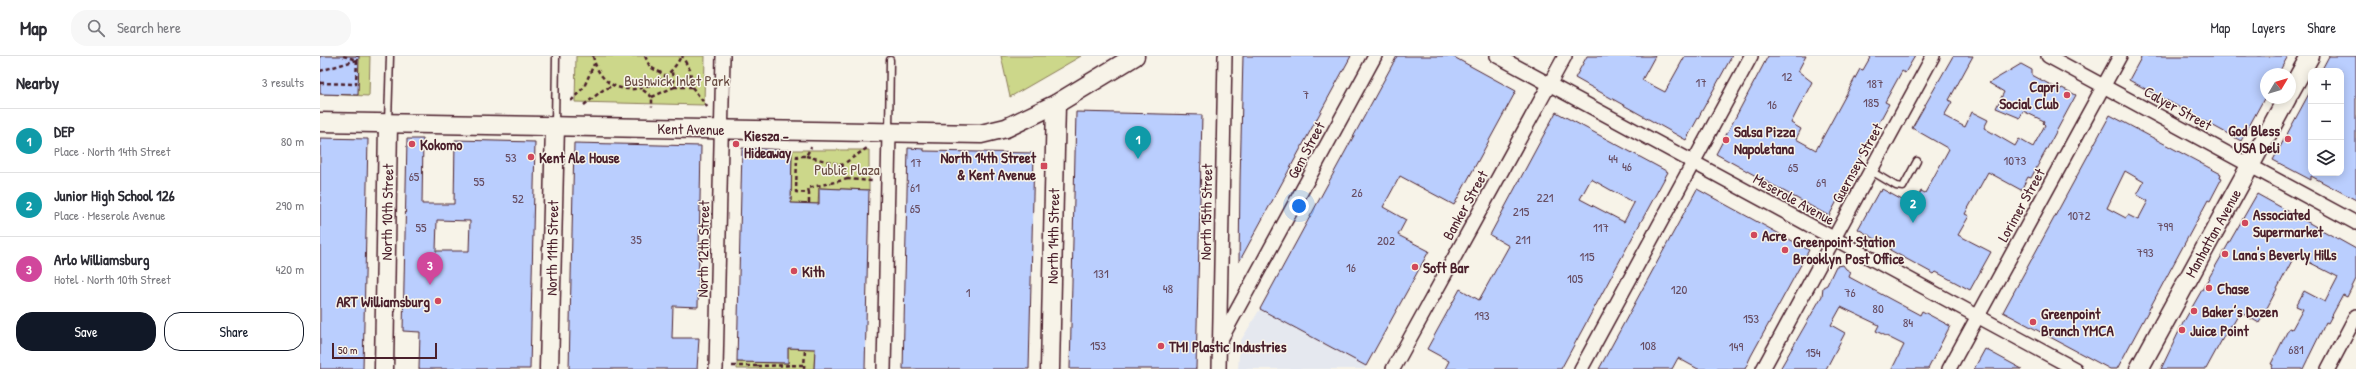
<!DOCTYPE html>
<html lang="en">
<head>
<meta charset="utf-8">
<style>
  :root { --surface:#fff; --page:#f7f7f7; --text:#2b2b33; --muted:#7c7c81; --line:#e1e1e2; --accent:#111827 }
  body { margin:0; font-family:"Patrick Hand",sans-serif; background:var(--page); color:var(--text) }
  .controls { position:absolute; right:12px; top:12px; display:grid; overflow:hidden; border-radius:8px; box-shadow:0 2px 10px #0003 }
  .controls button { width:36px; height:36px; display:grid; place-items:center; padding:0; border:0; border-bottom:1px solid var(--line); background:var(--surface); color:var(--text); font:20px sans-serif }
  .compass { position:absolute; left:1940px; top:12px; width:36px; height:36px; border-radius:50%; background:var(--surface); box-shadow:0 2px 10px #0003; rotate:52deg }
  .scale { position:absolute; left:12px; bottom:10px; width:105px; box-sizing:border-box; padding-left:4px; border:2px solid #4a1f2b; border-top:0; font-size:11px; line-height:14px; white-space:nowrap; color:#4a1f2b; -webkit-text-stroke:3px #f7f3e8; paint-order:stroke }
  .you { position:absolute; left:979px; top:150px; width:14px; height:14px; margin:-10px; border:3px solid #fff; border-radius:50%; background:#1a73e8; box-shadow:0 0 0 6px #1a73e833 }
  .badge { display:grid; place-items:center; width:26px; height:26px; border-radius:50%; background:var(--accent); color:#fff; font-size:13px; font-weight:700 }
  .pin { position:absolute; translate:-50% -33px; filter:drop-shadow(0 1px 2px #0008) }
  .pin::after { content:''; position:absolute; top:21px; width:14px; height:12px; background:inherit; clip-path:polygon(0 0,100% 0,50% 100%) }
  .list { margin:0; padding:0; list-style:none }
  h2 { display:flex; justify-content:space-between; align-items:center; height:52px; margin:0; padding:0 16px; font-size:17px }
  h2 small { font-size:13px; font-weight:400; color:var(--muted) }
  .list li { display:grid; grid-template-columns:26px 1fr auto; gap:12px; align-items:center; box-sizing:border-box; height:64px; padding:0 16px; border-top:1px solid var(--line) }
  .list b { display:block; font-size:15px; white-space:nowrap }
  .list p { margin:0; font-size:13px; white-space:nowrap; color:var(--muted) }
  .list em { font-size:13px; font-style:normal; color:var(--muted) }
  .actions { display:flex; gap:8px; padding:12px 16px }
  .actions a { flex:1; padding:9px 0; border:1px solid var(--accent); border-radius:16px; text-align:center; font-size:14px; color:var(--accent) }
  .actions .main { background:var(--accent); color:#fff }
  .icon { flex:none; width:22px; height:22px; fill:none; stroke:currentColor; stroke-width:2; stroke-linecap:round; stroke-linejoin:round }
  .map { position:relative; flex:none; width:2036px; height:313px; overflow:hidden }
  header { display:flex; align-items:center; gap:24px; box-sizing:border-box; height:56px; padding:0 20px; background:var(--surface); border-bottom:1px solid var(--line) }
  header strong { font-size:19px }
  nav { display:flex; gap:22px; margin-inline-start:auto; font-size:14px }
  .search { width:280px; height:36px; background:var(--page); display:flex; align-items:center; gap:10px; box-sizing:border-box; padding:0 14px; border-radius:16px; color:var(--muted); font-size:15px }
  main { display:flex }
  aside { flex:1; background:var(--surface) }
  .map>svg:first-child { display:block }
  .built { fill:#e5e8ef }
  .green { fill:#ccd78a; stroke:#8b7b5a }
  .building { fill:#bacefe; stroke:#4a1f2b; fill-rule:evenodd }
  .lines { fill:none; stroke-linecap:round; stroke-linejoin:round }
  .lane-casing { stroke:#4a1f2b; stroke-width:9 }
  .street-casing { stroke:#4a1f2b; stroke-width:16 }
  .secondary-casing { stroke:#4a1f2b; stroke-width:21 }
  .path { stroke:#4a1f2b; stroke-width:2.5; stroke-dasharray:4 3; stroke-linecap:butt }
  .lane { stroke:#f7f3e8; stroke-width:6 }
  .street { stroke:#f7f3e8; stroke-width:13 }
  .secondary { stroke:#f7f3e8; stroke-width:18 }
  .poi-dot { fill:#d1495b; stroke:#f7f3e8; stroke-width:1.5 }
  .labels { text-anchor:middle; dominant-baseline:central; stroke-width:3; stroke-linejoin:round; paint-order:stroke }
  .number-label { font-size:13px; fill:#664b60 }
  .park-label { font-size:15px; fill:#6a4d43; stroke:#f7f3e8 }
  .poi-label { font-size:15px; font-weight:bold; fill:#4a1f2b; stroke:#f7f3e8; text-anchor:start }
  .street-label { font-size:15px; fill:#4a1f2b; stroke:#f7f3e8 }
</style>
</head>
<body>
<header>
<strong>Map</strong>
<div class="search"><svg class="icon" aria-label="search" viewBox="0 0 24 24"><circle cx="10" cy="10" r="6"/><path d="M15 15l6 6"/></svg>Search here</div>
<nav><a>Map</a><a>Layers</a><a>Share</a></nav>
</header>
<main>
<aside>
<h2>Nearby<small>3 results</small></h2>
<ul class="list">
<li><span class="badge" style="background:#0f9aa8">1</span><div><b>DEP</b><p>Place · North 14th Street</p></div><em>80 m</em></li>
<li><span class="badge" style="background:#0f9aa8">2</span><div><b>Junior High School 126</b><p>Place · Meserole Avenue</p></div><em>290 m</em></li>
<li><span class="badge" style="background:#d1479c">3</span><div><b>Arlo Williamsburg</b><p>Hotel · North 10th Street</p></div><em>420 m</em></li>
</ul>
<div class="actions"><a class="main">Save</a><a>Share</a></div>
</aside>
<div class="map">
<svg width="2036" height="313" viewBox="0 0 2036 313">
  <rect width="100%" height="100%" fill="#f7f3e8"/>
  <filter id="ink" filterUnits="userSpaceOnUse"><feTurbulence type="fractalNoise" baseFrequency=".025" numOctaves="2"/><feDisplacementMap in="SourceGraphic" scale="8" xChannelSelector="R" yChannelSelector="G"/><feConvolveMatrix kernelMatrix="1 2 1 2 8 2 1 2 1" color-interpolation-filters="sRGB"/></filter>
  <g filter="url(#ink)">
    <!-- built -->
    <polygon class="built" points="940,253 1046,310 1044,313 918,313 920,286"/>
    <!-- green -->
    <g class="green">
      <polygon points="0,0 50,0 49,40 0,38"/>
      <polygon points="256,0 385,0 384,49 255,46"/>
      <polygon points="681,0 761,0 690,41"/>
      <polygon points="472,94 549,94 549,134 499,132 498,148 471,147"/>
      <polygon points="468,292 495,293 494,313 417,313 417,306 468,307"/>
    </g>
    <!-- building -->
    <g class="building">
      <polygon points="0,0 39,0 38,39 0,38"/>
      <polygon points="923,0 1031,0 919,206 920,125"/>
      <polygon points="1077,0 1132,0 1196,35 1134,149 1080,120 1063,151 1086,164 1078,179 1109,195 1046,310 940,253"/>
      <polygon points="1267,0 1335,0 1322,24 1345,36 1365,0 1412,0 1366,84 1255,22"/>
      <polygon points="1448,0 1486,0 1478,15 1492,26 1471,67 1481,73 1476,83 1496,94 1540,13 1543,14 1551,0 1595,0 1585,17 1582,15 1565,46 1569,48 1509,160 1396,98"/>
      <polygon points="1633,0 1653,0 1629,44 1632,46 1624,60 1645,71 1652,56 1668,64 1664,72 1695,90 1699,83 1713,91 1725,69 1723,67 1724,65 1703,55 1700,62 1676,52 1684,36 1669,27 1701,8 1712,14 1712,19 1740,34 1742,32 1756,39 1711,122 1708,121 1701,134 1668,116 1645,158 1649,160 1638,179 1671,196 1650,234 1616,216 1614,218 1570,194 1571,192 1538,173 1559,135 1561,136 1562,133 1593,150 1601,135 1605,137 1629,93 1592,72"/>
      <polygon points="1822,0 1968,0 1958,18 1946,18 1946,39 1921,85 1809,24"/>
      <polygon points="2009,0 2036,0 2036,144 1991,120 1991,124 1953,104 1991,34 1991,117 2021,117 2021,15 2001,15"/>
      <polygon points="756,56 882,59 876,313 750,313"/>
      <path d="M1236,56L1348,116L1241,313H1125L1129,305L1107,293L1140,233L1159,244L1189,190L1170,179ZM1271,123L1314,147L1304,166L1260,143Z"/>
      <path d="M1790,59L1901,118L1900,121L1902,122L1890,145L1888,144L1797,313H1790L1683,256ZM1805,115L1824,126L1817,139L1828,145L1818,164L1808,159L1806,162L1787,152Z"/>
      <polygon points="0,82 48,83 43,313 0,313"/>
      <path d="M87,83H103L102,148H134L135,84L215,86L210,313H99L100,276L83,275ZM117,164L150,165L149,195H116Z"/>
      <polygon points="254,87 381,90 378,251 353,250 352,282 379,282 377,313 249,313"/>
      <polygon points="422,92 472,94 471,147 499,148 499,132 549,134 545,313 494,313 495,293 468,292 468,307 417,306"/>
      <polygon points="588,92 604,93 604,95 714,97 709,313 583,313"/>
      <polygon points="1377,133 1489,194 1431,300 1425,313 1378,313 1358,302 1352,313 1279,313"/>
      <polygon points="1937,138 2036,193 2036,223 2027,241 2023,239 2008,267 2006,266 1983,313 1951,313 1953,309 1951,308 1969,272 1972,273 1983,253 1976,250 1984,235 2005,246 2018,221 1975,199 1939,267 1920,256 1912,270 1910,269 1886,313 1841,313 1863,267"/>
      <polygon points="1523,209 1526,213 1531,216 1529,221 1600,259 1602,255 1630,270 1608,313 1572,313 1584,289 1556,275 1559,269 1521,251 1511,269 1525,277 1506,313 1460,313 1502,240 1503,231 1507,229 1516,210"/>
      <polygon points="1665,293 1702,313 1654,313"/>
    </g>
    <g class="lines">
      <defs>
        <g id="lane">
          <polyline points="68,66 70,0"/>
          <polyline points="235,68 236,0"/>
          <polyline points="569,75 570,4"/>
          <polyline points="1551,115 1576,130 1583,131 1597,105"/>
        </g>
        <g id="street">
          <polyline points="1177,0 1755,313"/>
          <polyline points="1728,0 2036,167"/>
          <polyline points="899,287 1055,0"/>
          <polyline points="396,313 403,0"/>
          <polyline points="564,313 569,77"/>
          <polyline points="899,313 905,0"/>
          <polyline points="1073,313 1245,0"/>
          <polyline points="1261,313 1431,0"/>
          <polyline points="1443,313 1613,0"/>
          <polyline points="1629,313 1800,0"/>
          <polyline points="2008,313 2036,260"/>
        </g>
        <g id="secondary">
          <polyline points="1970,36 1990,0"/>
          <polyline points="0,66 661,78 686,72 736,48 815,0"/>
          <polyline points="64,313 68,68"/>
          <polyline points="229,313 235,70"/>
          <polyline points="730,313 736,48"/>
          <polyline points="1819,313 1967,42"/>
        </g>
      </defs>
      <!-- lane casing -->
      <use href="#lane" class="lane-casing"/>
      <!-- street casing -->
      <use href="#street" class="street-casing"/>
      <!-- secondary casing -->
      <use href="#secondary" class="secondary-casing"/>
      <!-- path -->
      <g class="path">
        <path d="M273,0C283,50 344,38 361,0"/>
        <polyline points="325,0 330,11 345,19"/>
        <polyline points="0,15 37,4 23,0"/>
        <polyline points="0,27 36,28 37,0"/>
        <polyline points="354,31 372,31 370,14 362,0"/>
        <polyline points="372,31 388,52"/>
        <polyline points="323,34 332,41 332,51"/>
        <polyline points="332,41 354,31 352,16"/>
        <polyline points="251,45 264,31 274,8"/>
        <polyline points="264,49 283,34 292,30"/>
        <polyline points="486,100 522,109 547,92"/>
        <polyline points="522,109 528,123 552,125"/>
        <polyline points="489,137 488,132 528,123"/>
        <polyline points="489,147 489,137 476,136 477,100 486,100 491,91"/>
        <polyline points="412,310 437,310 438,313"/>
        <polyline points="437,310 484,309"/>
        <polyline points="484,313 485,293"/>
      </g>
      <!-- lane -->
      <use href="#lane" class="lane"/>
      <!-- street -->
      <use href="#street" class="street"/>
      <!-- secondary -->
      <use href="#secondary" class="secondary"/>
    </g>
  </g>
  <!-- markers -->
  <g class="poi-dot">
    <circle cx="1747" cy="39" r="4"/>
    <circle cx="1968" cy="83" r="4"/>
    <circle cx="1406" cy="84" r="4"/>
    <circle cx="92" cy="88" r="4"/>
    <circle cx="416" cy="88" r="4"/>
    <circle cx="211" cy="101" r="4"/>
    <rect x="720" y="106" width="8" height="8" rx="2"/>
    <circle cx="1925" cy="167" r="4"/>
    <circle cx="1434" cy="179" r="4"/>
    <circle cx="1465" cy="194" r="4"/>
    <circle cx="1905" cy="198" r="4"/>
    <circle cx="1095" cy="211" r="4"/>
    <circle cx="474" cy="215" r="4"/>
    <circle cx="1889" cy="232" r="4"/>
    <circle cx="118" cy="245" r="4"/>
    <circle cx="1874" cy="255" r="4"/>
    <circle cx="1713" cy="266" r="4"/>
    <circle cx="1862" cy="274" r="4"/>
    <circle cx="841" cy="290" r="4"/>
  </g>
  <g class="labels">
    <!-- number labels -->
    <g class="number-label">
      <text x="1467" y="20">12</text>
      <text x="1381" y="26">17</text>
      <text x="1555" y="27">187</text>
      <text x="986" y="38">7</text>
      <text x="1551" y="46">185</text>
      <text x="1452" y="48">16</text>
      <text x="191" y="101">53</text>
      <text x="1293" y="102">44</text>
      <text x="1695" y="104">1073</text>
      <text x="596" y="106">17</text>
      <text x="1307" y="110">46</text>
      <text x="1473" y="111">65</text>
      <text x="94" y="120">65</text>
      <text x="159" y="125">55</text>
      <text x="1501" y="126">69</text>
      <text x="595" y="131">61</text>
      <text x="1037" y="136">26</text>
      <text x="1225" y="141">221</text>
      <text x="198" y="142">52</text>
      <text x="595" y="152">65</text>
      <text x="1201" y="155">215</text>
      <text x="1759" y="159">1072</text>
      <text x="1845" y="170">799</text>
      <text x="101" y="171">55</text>
      <text x="1281" y="171">117</text>
      <text x="316" y="183">35</text>
      <text x="1203" y="183">211</text>
      <text x="1066" y="184">202</text>
      <text x="1825" y="196">793</text>
      <text x="1267" y="200">115</text>
      <text x="1031" y="211">16</text>
      <text x="781" y="217">131</text>
      <text x="1255" y="222">105</text>
      <text x="848" y="232">48</text>
      <text x="1359" y="233">120</text>
      <text x="648" y="236">1</text>
      <text x="1530" y="236">76</text>
      <text x="1558" y="252">80</text>
      <text x="1162" y="259">193</text>
      <text x="1431" y="262">153</text>
      <text x="1588" y="266">84</text>
      <text x="778" y="289">153</text>
      <text x="1328" y="289">108</text>
      <text x="1416" y="290">149</text>
      <text x="1976" y="293">681</text>
      <text x="1493" y="296">154</text>
    </g>
    <!-- park labels -->
    <g class="park-label">
      <text x="357" y="24">Bushwick Inlet Park</text>
      <text x="527" y="113">Public Plaza</text>
    </g>
    <!-- poi labels -->
    <g class="poi-label">
      <text x="1739" y="30" text-anchor="end">Capri<tspan x="1739" dy="17">Social Club</tspan></text>
      <text x="1960" y="74" text-anchor="end">God Bless<tspan x="1960" dy="17">USA Deli</tspan></text>
      <text x="1414" y="75">Salsa Pizza<tspan x="1414" dy="17">Napoletana</tspan></text>
      <text x="424" y="79">Kiesza -<tspan x="424" dy="17">Hideaway</tspan></text>
      <text x="100" y="88">Kokomo</text>
      <text x="219" y="101">Kent Ale House</text>
      <text x="716" y="101" text-anchor="end">North 14th Street<tspan x="716" dy="17">&amp; Kent Avenue</tspan></text>
      <text x="1933" y="158">Associated<tspan x="1933" dy="17">Supermarket</tspan></text>
      <text x="1442" y="179">Acre</text>
      <text x="1473" y="185">Greenpoint Station<tspan x="1473" dy="17">Brooklyn Post Office</tspan></text>
      <text x="1913" y="198">Lana's Beverly Hills</text>
      <text x="1103" y="211">Soft Bar</text>
      <text x="482" y="215">Kith</text>
      <text x="1897" y="232">Chase</text>
      <text x="110" y="245" text-anchor="end">ART Williamsburg</text>
      <text x="1882" y="255">Baker’s Dozen</text>
      <text x="1721" y="257">Greenpoint<tspan x="1721" dy="17">Branch YMCA</tspan></text>
      <text x="1870" y="274">Juice Point</text>
      <text x="849" y="290">TMI Plastic Industries</text>
    </g>
    <!-- street labels -->
    <g class="street-label">
      <text transform="translate(1858 52) rotate(29)">Calyer Street</text>
      <text transform="translate(371 73) rotate(1)">Kent Avenue</text>
      <text transform="translate(986 94) rotate(-62)">Gem Street</text>
      <text transform="translate(1537 107) rotate(-61)">Guernsey Street</text>
      <text transform="translate(1474 143) rotate(29)">Meserole Avenue</text>
      <text transform="translate(1145 149) rotate(-61)">Banker Street</text>
      <text transform="translate(1701 149) rotate(-61)">Lorimer Street</text>
      <text transform="translate(67 156) rotate(-89)">North 10th Street</text>
      <text transform="translate(886 156) rotate(-89)">North 15th Street</text>
      <text transform="translate(1893 177) rotate(-61)">Manhattan Avenue</text>
      <text transform="translate(733 180) rotate(-89)">North 14th Street</text>
      <text transform="translate(232 192) rotate(-89)">North 11th Street</text>
      <text transform="translate(383 193) rotate(-89)">North 12th Street</text>
    </g>
  </g>
</svg>
<div class="controls">
<button>+</button>
<button>−</button>
<button><svg class="icon" aria-label="layers" viewBox="0 0 24 24"><path d="M12 4l9 5-9 5-9-5zM3 14l9 5 9-5"/></svg></button>
</div>
<svg class="compass" viewBox="-18 -18 36 36"><path d="M0-13l5 13h-10z" fill="#e53935"/><path d="M0 13l5-13h-10z" fill="#7c7c81"/></svg>
<div class="scale">50 m</div>
<div class="you"></div>
<div class="pin badge" style="left:818px;top:103px;background:#0f9aa8">1</div>
<div class="pin badge" style="left:1593px;top:167px;background:#0f9aa8">2</div>
<div class="pin badge" style="left:110px;top:229px;background:#d1479c">3</div>
</div>
</main>
</body>
</html>
